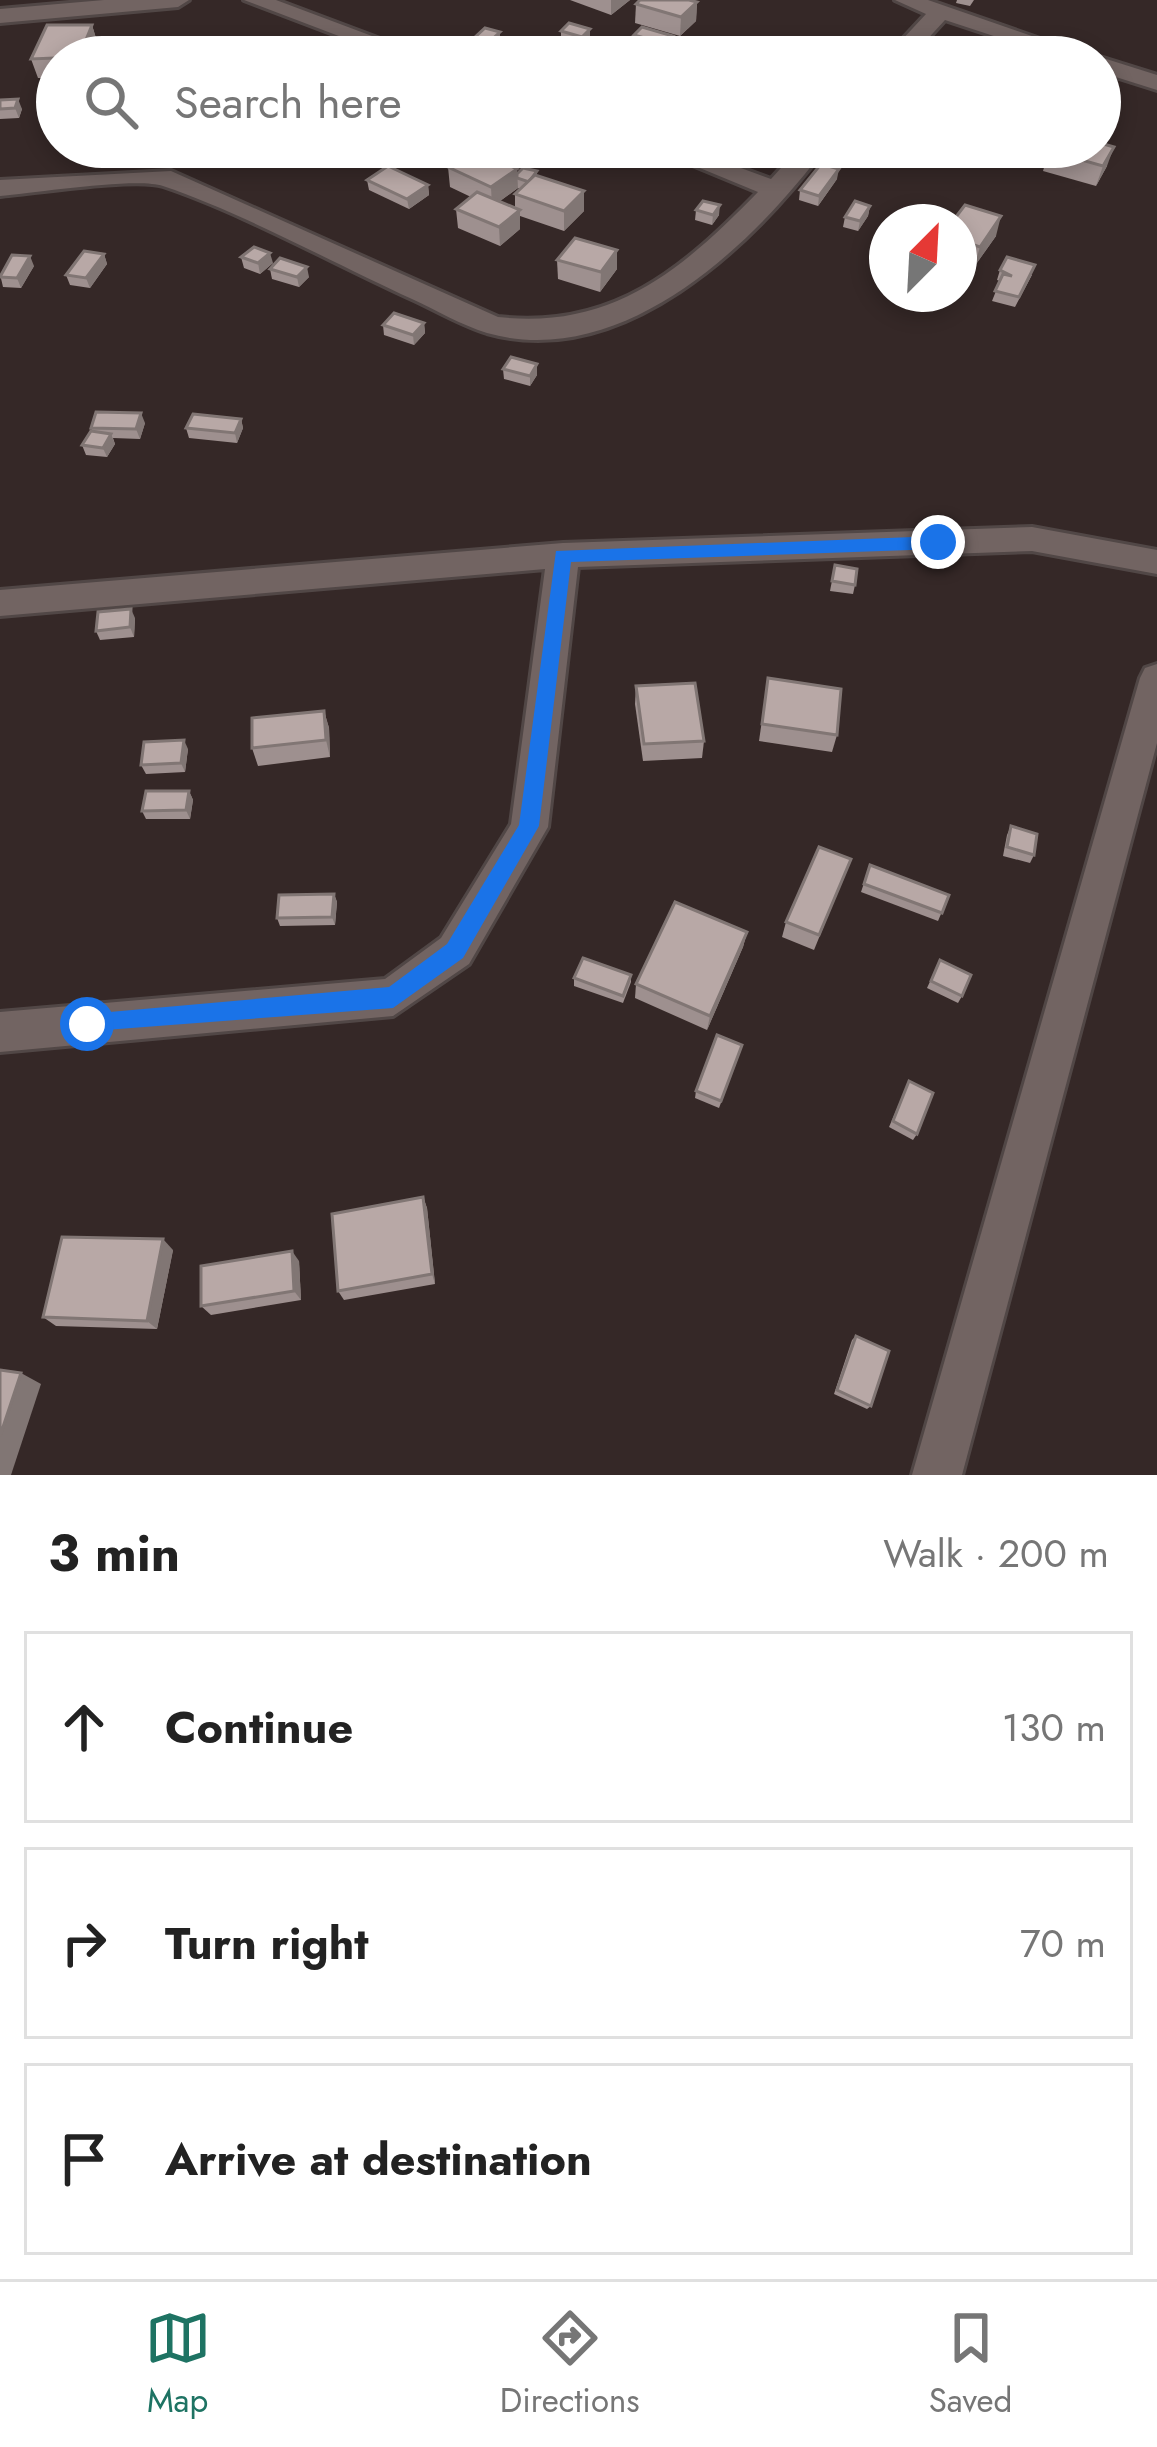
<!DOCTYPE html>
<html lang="en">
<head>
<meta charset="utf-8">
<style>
  :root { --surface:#fff; --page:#f2f2f2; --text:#222; --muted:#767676; --line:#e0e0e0; --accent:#1e7363 }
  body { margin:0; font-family:Jost,sans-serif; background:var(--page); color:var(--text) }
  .compass { position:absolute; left:869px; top:204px; width:108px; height:108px; border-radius:50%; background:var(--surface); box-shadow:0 6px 18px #0003; rotate:24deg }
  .stop { position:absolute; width:36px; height:36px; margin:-27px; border:9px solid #1a73e8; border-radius:50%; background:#fff }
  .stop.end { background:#1a73e8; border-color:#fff; box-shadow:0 3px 12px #0008 }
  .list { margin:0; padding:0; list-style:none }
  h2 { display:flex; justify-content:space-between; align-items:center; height:156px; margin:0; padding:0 48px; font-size:51px }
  h2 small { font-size:39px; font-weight:400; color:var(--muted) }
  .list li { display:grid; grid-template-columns:78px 1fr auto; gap:36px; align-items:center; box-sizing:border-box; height:192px; margin:0 24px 24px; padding:0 24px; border:3px solid var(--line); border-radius:0px }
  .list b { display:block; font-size:45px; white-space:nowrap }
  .list em { font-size:39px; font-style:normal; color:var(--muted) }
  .icon { flex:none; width:66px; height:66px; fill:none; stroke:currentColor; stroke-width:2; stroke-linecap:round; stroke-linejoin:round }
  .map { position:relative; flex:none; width:1157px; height:1475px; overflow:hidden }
  .search { position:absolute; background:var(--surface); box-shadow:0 6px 18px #0003; left:36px; right:36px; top:36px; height:132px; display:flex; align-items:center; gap:30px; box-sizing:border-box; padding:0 42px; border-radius:66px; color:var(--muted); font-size:45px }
  .sheet { height:804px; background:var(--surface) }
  nav { display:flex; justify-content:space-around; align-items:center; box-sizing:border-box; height:168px; border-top:3px solid var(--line); background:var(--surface); font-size:33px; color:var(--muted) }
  nav a { display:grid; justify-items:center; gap:6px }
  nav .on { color:var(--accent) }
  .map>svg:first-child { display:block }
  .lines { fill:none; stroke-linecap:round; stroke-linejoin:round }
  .minor-casing { stroke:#514746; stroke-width:6 }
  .minor { fill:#726462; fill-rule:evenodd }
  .wall { fill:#9e908f; fill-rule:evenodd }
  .shaded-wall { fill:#817674 }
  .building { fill:#b8a8a6; stroke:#817674; stroke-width:3 }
  .route { fill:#1a73e8 }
</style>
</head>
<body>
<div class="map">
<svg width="1157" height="1475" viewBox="0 0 1157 1475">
  <rect width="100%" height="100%" fill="#352827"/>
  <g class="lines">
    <defs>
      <g id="minor">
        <polygon points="104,0 189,0 178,7 0,23 0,9"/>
        <polygon points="244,0 276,0 428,57 394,57"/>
        <polygon points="895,0 928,0 1092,57 1057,57 945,20 911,57 886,57 926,14"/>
        <polygon points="1100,57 1157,75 1157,90 1100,72"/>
        <path d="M649,147H684L771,179L800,147H826C752,246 622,371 487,333C461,325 436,310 412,299C335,264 241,212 163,186C136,177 35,193 0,196V180L171,171L498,317C612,330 682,270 758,192Z"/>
        <polygon points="1032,527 1157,550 1157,574 1032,551 578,567 548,827 469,964 393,1016 0,1052 0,1012 385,979 441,938 511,824 545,569 0,616 0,590 563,543"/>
        <polygon points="1157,664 1157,743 962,1475 912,1475 1140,678 1145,668"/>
      </g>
    </defs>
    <!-- minor casing -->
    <use href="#minor" class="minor-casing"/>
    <!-- minor -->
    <use href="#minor" class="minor"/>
  </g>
  <!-- wall -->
  <g class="wall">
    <polygon points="570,0 630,0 611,15"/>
    <polygon points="957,0 974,0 970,6 956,3"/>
    <polygon points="697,2 696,21 680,36 635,23 636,4"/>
    <polygon points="92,25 98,45 93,57 57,57 57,78 38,78 31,59"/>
    <polygon points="590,29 590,38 582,47 561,41 561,31"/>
    <polygon points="500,32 500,42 488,53 474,49 473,39"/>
    <polygon points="634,35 673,36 673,46 665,54 634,45"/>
    <polygon points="0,100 22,109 19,118 0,119"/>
    <polygon points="128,147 146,147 149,156 139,166 125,163 122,152"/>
    <polygon points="1049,151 1107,166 1096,186 1043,171"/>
    <path d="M448,167L517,174L537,171V175L584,211L564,231L520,216V229L500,246L458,228L456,209L471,197L450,187ZM518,188L520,189L515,194V208L500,201Z"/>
    <polygon points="837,179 818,206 799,200 800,190"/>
    <polygon points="367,180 428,185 429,195 409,209 369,190"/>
    <polygon points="870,206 868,216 858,231 843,227 845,217"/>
    <polygon points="696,210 719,215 712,225 695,220"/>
    <polygon points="959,222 996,236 974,267 959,261"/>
    <polygon points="617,250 617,269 600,292 558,279 557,260"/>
    <polygon points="104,254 107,264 90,288 70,285 66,275"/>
    <polygon points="241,257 273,263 260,274 244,268"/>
    <polygon points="34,266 21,288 3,287 0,274"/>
    <polygon points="270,269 309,277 299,287 272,279"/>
    <polygon points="1000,270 1032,275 1015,307 992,301 1000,281 997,280"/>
    <polygon points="424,323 425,333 414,345 384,335 383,325"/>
    <polygon points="537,364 537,375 530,386 504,379 503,369"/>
    <polygon points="241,419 243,428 237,443 189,438 186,428"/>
    <polygon points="145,423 140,439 113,438 115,444 107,457 86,455 82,445 92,431 91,428"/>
    <polygon points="835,565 855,585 853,594 830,591"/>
    <polygon points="135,618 134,637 100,640 96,631"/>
    <polygon points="768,678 837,735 832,752 759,741"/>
    <polygon points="636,686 704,741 702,758 643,761 635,704"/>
    <polygon points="324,711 329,728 330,757 258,766 252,748"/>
    <polygon points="188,749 185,772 146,774 141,765"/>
    <polygon points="189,791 193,800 190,819 146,819 142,811"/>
    <polygon points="1011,826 1034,855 1030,863 1003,856 1007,835"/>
    <polygon points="851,859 814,950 782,937 786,922"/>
    <polygon points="870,865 949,895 938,921 861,892"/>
    <polygon points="334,894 337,902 335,925 280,926 277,918"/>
    <polygon points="747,932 743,947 707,1030 635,998 636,984"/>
    <polygon points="940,960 962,996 958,1003 927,988"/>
    <polygon points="631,975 631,982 623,1003 574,986 574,978"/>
    <polygon points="740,1052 719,1108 695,1098 696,1091"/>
    <polygon points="906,1088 917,1134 913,1140 889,1127"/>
    <polygon points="423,1197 427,1208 435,1284 344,1300 338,1291"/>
    <polygon points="173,1250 157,1329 56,1326 43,1317"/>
    <polygon points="299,1261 301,1300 211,1315 201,1306"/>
    <polygon points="856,1336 871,1406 867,1409 834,1394 852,1340"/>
  </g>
  <!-- shaded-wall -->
  <g class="shaded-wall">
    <polygon points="611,0 630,0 611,15"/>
    <polygon points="697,2 696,21 680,36 681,17"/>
    <polygon points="92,25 98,45 93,57 79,57"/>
    <polygon points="590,29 590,38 582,47 582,37"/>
    <polygon points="500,32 500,42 488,53 488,43"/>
    <polygon points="673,36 673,46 665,54 665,44"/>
    <polygon points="18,99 22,109 19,118 15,108"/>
    <polygon points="145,147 149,156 139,166 136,156"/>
    <polygon points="1114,147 1107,166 1096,186 1103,166"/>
    <polygon points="517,169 518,188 492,207 491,187"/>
    <polygon points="839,169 837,179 818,206 819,196"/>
    <polygon points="428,185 429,195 409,209 407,199"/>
    <polygon points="584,191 584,211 564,231 564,211"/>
    <polygon points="720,205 719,215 712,225 713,215"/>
    <polygon points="870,206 868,216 858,231 860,221"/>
    <polygon points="520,210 520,229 500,246 499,227"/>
    <polygon points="1001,216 996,236 974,267 980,247"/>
    <polygon points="617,250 617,269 600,292 601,272"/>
    <polygon points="270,253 273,263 260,274 258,263"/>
    <polygon points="104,254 107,264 90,288 86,278"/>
    <polygon points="30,256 34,266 21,288 17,278"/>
    <polygon points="307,267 309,277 299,287 297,277"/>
    <polygon points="424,323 425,333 414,345 413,335"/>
    <polygon points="537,364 537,375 530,386 530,376"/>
    <polygon points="141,413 145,423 140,439 136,429"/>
    <polygon points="241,419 243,428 237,443 235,433"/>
    <polygon points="111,434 115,444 107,457 103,448"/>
    <polygon points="131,609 135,618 134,637 130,627"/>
    <polygon points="324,711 329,728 330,757 326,740"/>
    <polygon points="184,740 188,749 185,772 181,763"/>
    <polygon points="189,791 193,800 190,819 186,810"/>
    <polygon points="334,894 337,902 335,925 332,917"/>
    <polygon points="747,932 743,947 707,1030 710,1016"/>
    <polygon points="423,1197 427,1208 435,1284 432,1274"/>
    <polygon points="163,1239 173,1250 157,1329 147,1321"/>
    <polygon points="292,1251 299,1261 301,1300 294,1291"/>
    <polygon points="21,1373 41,1384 11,1475 0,1475 0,1436"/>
  </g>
  <!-- building -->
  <g class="building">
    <polygon points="640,0 689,0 697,2 681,17 636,4"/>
    <polygon points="569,23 590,29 582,37 561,31"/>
    <polygon points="47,25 92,25 79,57 31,59"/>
    <polygon points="642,27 673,36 665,44 634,35"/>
    <polygon points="485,28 500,32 488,43 473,39"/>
    <polygon points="702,46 737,57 702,57 693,54"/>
    <polygon points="18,99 15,108 0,109 0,100"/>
    <polygon points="1100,143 1114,147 1103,166 1049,151 1052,147 1100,147"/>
    <polygon points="128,147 145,147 136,156 122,152"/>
    <polygon points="475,149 517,169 491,187 448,167"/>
    <polygon points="821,164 839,169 819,196 800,190"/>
    <polygon points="388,166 428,185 407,199 367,180"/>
    <polygon points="523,168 537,171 529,182 517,178 517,174"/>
    <polygon points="535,175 584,191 564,211 515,194"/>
    <polygon points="477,192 520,210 499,227 456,209"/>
    <polygon points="703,201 720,205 713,215 696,210"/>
    <polygon points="855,201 870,206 860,221 845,217"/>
    <polygon points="965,205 1001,216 980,247 959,240 959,222 952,222"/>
    <polygon points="575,238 617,250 601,272 557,260"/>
    <polygon points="254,247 270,253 258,263 241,257"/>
    <polygon points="84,251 104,254 86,278 66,275"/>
    <polygon points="12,255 30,256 17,278 0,277"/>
    <polygon points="1007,257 1035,265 1019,297 995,291 1003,274 1012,276 1000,270"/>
    <polygon points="280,258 307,267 297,277 270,269"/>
    <polygon points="394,313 424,323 413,335 383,325"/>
    <polygon points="511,357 537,364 530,376 503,369"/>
    <polygon points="96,412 141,413 136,429 91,428"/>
    <polygon points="193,414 241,419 235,433 186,428"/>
    <polygon points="91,431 111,434 103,448 82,445"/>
    <polygon points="835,565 857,569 855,585 832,581"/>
    <polygon points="131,609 130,627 96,631 98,612"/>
    <polygon points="768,678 841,689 837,735 762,724"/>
    <polygon points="695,683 704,741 644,744 636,686"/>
    <polygon points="324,711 326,740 252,748 252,718"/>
    <polygon points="184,740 181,763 141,765 144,742"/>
    <polygon points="146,791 189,791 186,810 142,811"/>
    <polygon points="1011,826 1037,834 1034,855 1007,847"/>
    <polygon points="819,847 851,859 819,935 786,922"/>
    <polygon points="870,865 949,895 942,913 864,884"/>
    <polygon points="334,894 332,917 277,918 279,895"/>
    <polygon points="675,902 747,932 710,1016 636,984"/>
    <polygon points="583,958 631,975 623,996 574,978"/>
    <polygon points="940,960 971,975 962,996 931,981"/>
    <polygon points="717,1035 742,1045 721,1101 696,1091"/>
    <polygon points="909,1081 933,1093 917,1134 893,1121"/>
    <polygon points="423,1197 432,1274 338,1291 332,1214"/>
    <polygon points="62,1237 163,1239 147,1321 43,1317"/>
    <polygon points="292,1251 294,1291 201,1306 201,1266"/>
    <polygon points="856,1336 889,1351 871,1406 837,1390"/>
    <polygon points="0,1370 21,1373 0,1436"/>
  </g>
  <!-- route -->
  <polygon class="route" points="938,536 947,542 938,549 571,562 539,826 463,958 393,1008 79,1032 79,1017 87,1014 389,987 447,944 519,825 556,551"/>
</svg>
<svg class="compass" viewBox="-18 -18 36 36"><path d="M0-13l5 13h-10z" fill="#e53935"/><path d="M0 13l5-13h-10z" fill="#767676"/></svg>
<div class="stop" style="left:87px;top:1024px"></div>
<div class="stop end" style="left:938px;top:542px"></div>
<div class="search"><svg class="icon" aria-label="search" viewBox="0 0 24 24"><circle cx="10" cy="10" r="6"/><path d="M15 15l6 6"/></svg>Search here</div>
</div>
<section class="sheet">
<h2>3 min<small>Walk · 200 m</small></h2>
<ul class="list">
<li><svg class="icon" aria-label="ahead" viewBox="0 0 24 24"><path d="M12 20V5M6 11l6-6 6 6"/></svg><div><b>Continue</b></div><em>130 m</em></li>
<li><svg class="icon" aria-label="right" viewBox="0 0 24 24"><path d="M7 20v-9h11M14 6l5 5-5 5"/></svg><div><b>Turn right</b></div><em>70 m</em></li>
<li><svg class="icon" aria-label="arrive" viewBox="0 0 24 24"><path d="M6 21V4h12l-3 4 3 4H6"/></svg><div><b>Arrive at destination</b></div></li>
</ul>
</section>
<nav>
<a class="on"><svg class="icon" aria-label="map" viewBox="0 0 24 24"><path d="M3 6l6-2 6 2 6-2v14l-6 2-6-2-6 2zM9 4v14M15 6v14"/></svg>Map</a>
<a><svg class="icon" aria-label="directions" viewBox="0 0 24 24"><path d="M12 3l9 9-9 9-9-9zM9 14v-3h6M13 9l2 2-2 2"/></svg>Directions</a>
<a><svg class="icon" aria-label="saved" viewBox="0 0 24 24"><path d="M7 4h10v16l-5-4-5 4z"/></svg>Saved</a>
</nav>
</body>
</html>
